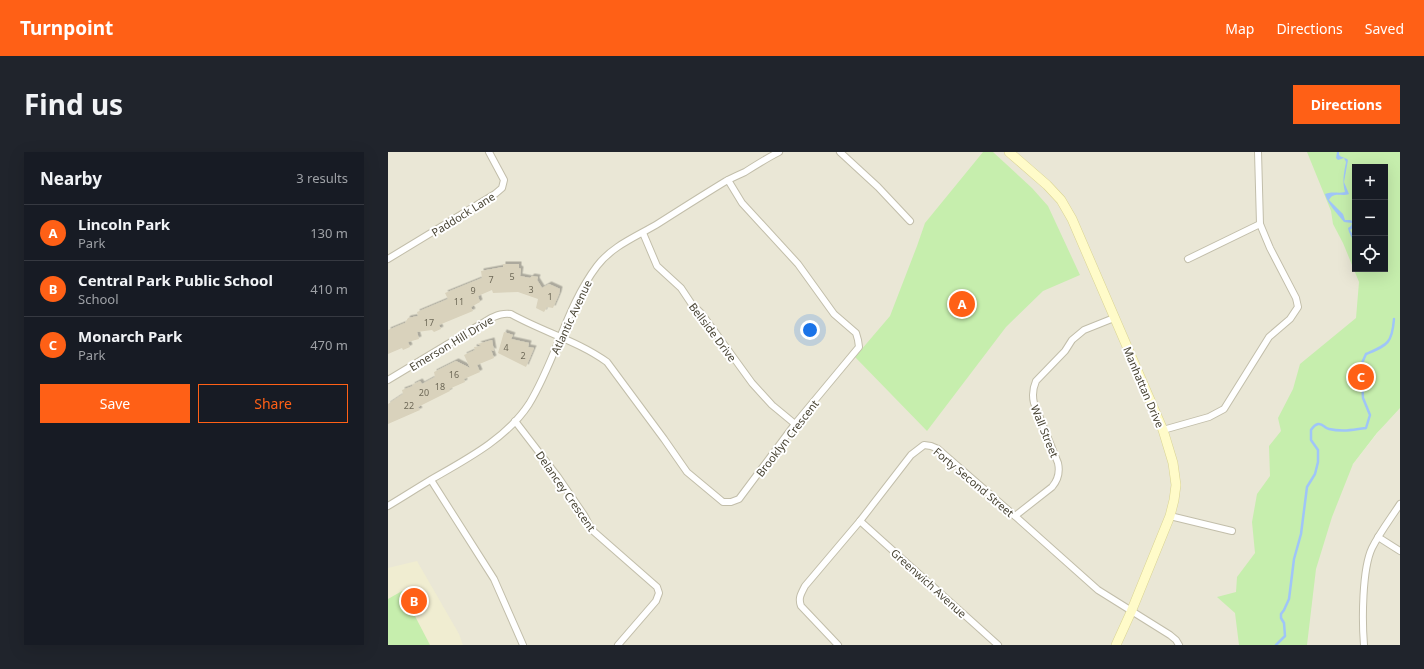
<!DOCTYPE html>
<html lang="en">
<head>
<meta charset="utf-8">
<style>
  :root { --surface:#171b24; --page:#20242c; --text:#f1f3f6; --muted:#9ea1a6; --line:#363941; --accent:#ff6016 }
  body { margin:0; font-family:"Noto Sans",sans-serif; background:var(--page); color:var(--text) }
  .controls { position:absolute; right:12px; top:12px; display:grid; overflow:hidden; border-radius:0px; box-shadow:0 4px 16px #0002 }
  .controls button { width:36px; height:36px; display:grid; place-items:center; padding:0; border:0; border-bottom:1px solid var(--line); background:var(--surface); color:var(--text); font:20px sans-serif }
  .you { position:absolute; left:422px; top:178px; width:14px; height:14px; margin:-10px; border:3px solid #fff; border-radius:50%; background:#1a73e8; box-shadow:0 0 0 6px #1a73e833 }
  .badge { display:grid; place-items:center; width:26px; height:26px; border-radius:50%; background:var(--accent); color:#fff; font-size:13px; font-weight:700 }
  .pin { position:absolute; translate:-50% -50%; border:2px solid #fff; box-shadow:0 1px 4px #0006 }
  .list { margin:0; padding:0; list-style:none }
  h2 { display:flex; justify-content:space-between; align-items:center; height:52px; margin:0; padding:0 16px; font-size:17px }
  h2 small { font-size:13px; font-weight:400; color:var(--muted) }
  .list li { display:grid; grid-template-columns:26px 1fr auto; gap:12px; align-items:center; box-sizing:border-box; height:56px; padding:0 16px; border-top:1px solid var(--line) }
  .list b { display:block; font-size:15px; white-space:nowrap }
  .list p { margin:0; font-size:13px; white-space:nowrap; color:var(--muted) }
  .list em { font-size:13px; font-style:normal; color:var(--muted) }
  .actions { display:flex; gap:8px; padding:12px 16px }
  .actions a { flex:1; padding:9px 0; border:1px solid var(--accent); border-radius:0px; text-align:center; font-size:14px; color:var(--accent) }
  .actions .main { background:var(--accent); color:#fff }
  .icon { flex:none; width:22px; height:22px; fill:none; stroke:currentColor; stroke-width:2; stroke-linecap:round; stroke-linejoin:round }
  .map { position:relative; flex:none; width:1012px; height:493px; overflow:hidden; border-radius:0px }
  header { display:flex; align-items:center; gap:24px; box-sizing:border-box; height:56px; padding:0 20px; background:var(--accent); color:#fff }
  header strong { font-size:19px }
  nav { display:flex; gap:22px; margin-inline-start:auto; font-size:14px }
  .intro { display:flex; align-items:center; justify-content:space-between; box-sizing:border-box; height:96px; padding:0 24px }
  h1 { margin:0; font-size:28px }
  .button { padding:10px 18px; border-radius:0px; background:var(--accent); color:#fff; font-size:14px; font-weight:700 }
  main { display:flex; gap:24px; padding:0 24px }
  aside { flex:1; background:var(--surface); border-radius:0px; box-shadow:0 4px 16px #0002 }
  .map>svg:first-child { display:block }
  .residential { fill:#eae7d6 }
  .education { fill:#f0edd1 }
  .green { fill:#c6eead; fill-rule:evenodd }
  .water { fill:#9fc5f8 }
  .lines { fill:none; stroke-linecap:round; stroke-linejoin:round }
  .stream { stroke:#9fc5f8; stroke-width:2.5 }
  .building { fill:#d9d2bc; filter:url(#shadow) }
  .street-casing { stroke:#c2beaa; stroke-width:8 }
  .secondary-casing { stroke:#dad493; stroke-width:10 }
  .street { stroke:#fff; stroke-width:6 }
  .secondary { stroke:#fffbc9; stroke-width:9 }
  .labels { text-anchor:middle; dominant-baseline:central; stroke-width:4; stroke-linejoin:round; paint-order:stroke }
  .number-label { font-size:9px; fill:#6e6958 }
  .street-label { font-size:11px; fill:#4a4636; stroke:#fff }
</style>
</head>
<body>
<header>
<strong>Turnpoint</strong>
<nav><a>Map</a><a>Directions</a><a>Saved</a></nav>
</header>
<div class="intro"><h1>Find us</h1><a class="button">Directions</a></div>
<main>
<aside>
<h2>Nearby<small>3 results</small></h2>
<ul class="list">
<li><span class="badge">A</span><div><b>Lincoln Park</b><p>Park</p></div><em>130 m</em></li>
<li><span class="badge">B</span><div><b>Central Park Public School</b><p>School</p></div><em>410 m</em></li>
<li><span class="badge">C</span><div><b>Monarch Park</b><p>Park</p></div><em>470 m</em></li>
</ul>
<div class="actions"><a class="main">Save</a><a>Share</a></div>
</aside>
<div class="map">
<svg width="1012" height="493" viewBox="0 0 1012 493">
  <defs>
    <filter id="shadow"><feDropShadow dx="2.5" dy="-2.5" stdDeviation="0" flood-color="#0004"/></filter>
  </defs>
  <rect width="100%" height="100%" fill="#f6f4e8"/>
  <!-- residential -->
  <g class="residential">
    <polygon points="0,0 931,0 967,112 967,117 980,136 882,432 868,479 866,493 0,493"/>
    <polygon points="1012,252 1012,493 910,493 932,354"/>
  </g>
  <!-- education -->
  <polygon class="education" points="29,409 71,482 75,493 0,493 0,416"/>
  <!-- green -->
  <g class="green">
    <polygon points="595,0 605,0 644,36 660,54 692,123 655,139 618,175 539,279 467,205 502,164 529,94 537,71"/>
    <path d="M919,0H1012V256L989,281L965,312L944,365L928,417L919,493H851L847,461L829,445L848,440L849,425L867,401L864,370L869,342L882,324L881,294L893,279L890,266L905,237L912,212L968,166L971,130L955,91L945,72L943,59ZM967,15H997V117H967Z"/>
    <polygon points="14,439 42,493 0,493 0,447"/>
  </g>
  <!-- water -->
  <path class="water" d="M949,0H951V3C954,6 957,5 960,8L956,30L961,42C953,45 946,39 941,48L955,62L957,68H962L967,70V74L962,78L967,86V92L961,80L960,76L963,74L964,71L956,70C949,61 940,53 937,42C946,39 950,42 957,40C954,29 956,21 958,10L956,6L950,8L948,6Z"/>
  <g class="lines">
    <!-- stream -->
    <path class="stream" d="M888,493L897,484L896,471L893,466V462L896,458L901,447L906,407L913,382L919,335L927,322L930,310V298L923,288V278C925,275 926,273 930,272C935,271 936,276 941,277C954,280 965,278 978,276L982,263L975,246L974,228L975,221L974,211L978,202C999,193 1004,192 1006,167"/>
  </g>
  <!-- building -->
  <g class="building">
    <polygon points="115,112 131,112 131,116 133,117 132,124 142,126 144,124 150,125 149,128 154,136 161,132 172,137 171,142 165,156 159,155 156,160 148,156 150,147 130,140 105,141 104,138 90,144 92,150 83,155 85,159 51,173 53,177 46,180 44,178 29,180 31,187 20,190 22,195 15,198 14,196 0,202 0,178 17,171 20,166 30,164 29,160 60,147 57,141 94,126 93,119 115,115"/>
    <polygon points="116,180 125,183 123,187 141,191 140,195 146,196 138,215 110,201"/>
    <polygon points="104,188 106,199 103,198 106,206 89,213 92,220 76,227 77,230 61,237 62,239 30,255 32,258 0,272 0,252 15,242 14,238 25,234 24,233 32,229 34,232 47,225 46,220 68,209 82,216 76,203 87,198 86,195 93,194 90,192"/>
  </g>
  <g class="lines">
    <defs>
      <g id="street">
        <polyline points="452,0 490,35 522,69"/>
        <polyline points="255,81 269,114 293,136 303,151 314,162 364,231 384,253 407,272"/>
        <polyline points="0,107 107,42 114,36 116,28 101,0"/>
        <polyline points="800,107 872,72"/>
        <path d="M0,228L103,166C110,163 115,161 123,162C155,180 190,189 219,210L276,287L299,320L335,350H343L351,347L407,272L471,195L470,188L468,181L446,162L410,112L354,51L340,28"/>
        <polyline points="127,269 170,325 196,363 204,378 269,435 271,441 268,449 230,493"/>
        <polyline points="775,278 821,265 836,257 881,185 902,167 910,155 908,146 882,96 872,72 870,0"/>
        <polyline points="43,328 106,427 135,493"/>
        <path d="M0,354C15,345 29,336 44,327C79,307 119,286 141,252C168,208 178,155 209,114C225,93 250,84 271,71C293,57 315,43 338,29C344,26 350,23 357,20C368,13 379,6 391,0"/>
        <path d="M627,364L664,335C670,328 672,320 670,311L646,251C644,243 645,236 648,229L677,199L684,188L696,178L726,166"/>
        <polyline points="782,364 844,379"/>
        <polyline points="472,369 610,493"/>
        <polyline points="990,385 1012,399"/>
        <path d="M450,493L413,454C410,446 413,442 417,434L472,369L523,303L536,293L543,294L550,297L627,364L710,438L782,483L788,488L791,493"/>
        <path d="M976,493C974,469 974,417 984,396C992,380 1003,366 1012,352"/>
      </g>
      <polyline id="secondary" points="621,0 659,33 673,48 684,67 775,278 785,311 788,333 786,348 782,364 743,460 728,493"/>
    </defs>
    <!-- street casing -->
    <use href="#street" class="street-casing"/>
    <!-- secondary casing -->
    <use href="#secondary" class="secondary-casing"/>
    <!-- street -->
    <use href="#street" class="street"/>
    <!-- secondary -->
    <use href="#secondary" class="secondary"/>
  </g>
  <g class="labels">
    <!-- number labels -->
    <g class="number-label">
      <text x="124" y="124">5</text>
      <text x="103" y="127">7</text>
      <text x="143" y="137">3</text>
      <text x="85" y="138">9</text>
      <text x="162" y="144">1</text>
      <text x="71" y="149">11</text>
      <text x="41" y="170">17</text>
      <text x="118" y="195">4</text>
      <text x="135" y="203">2</text>
      <text x="66" y="222">16</text>
      <text x="52" y="234">18</text>
      <text x="36" y="240">20</text>
      <text x="21" y="253">22</text>
    </g>
    <!-- street labels -->
    <g class="street-label">
      <text transform="translate(75 62) rotate(-32)">Paddock Lane</text>
      <text transform="translate(183 165) rotate(-65)">Atlantic Avenue</text>
      <text transform="translate(325 180) rotate(53)">Bellside Drive</text>
      <text transform="translate(63 191) rotate(-31)">Emerson Hill Drive</text>
      <text transform="translate(756 235) rotate(67)">Manhattan Drive</text>
      <text transform="translate(657 279) rotate(68)">Wall Street</text>
      <text transform="translate(399 286) rotate(-52)">Brooklyn Crescent</text>
      <text transform="translate(586 330) rotate(40)">Forty Second Street</text>
      <text transform="translate(178 339) rotate(55)">Delancey Crescent</text>
      <text transform="translate(541 431) rotate(42)">Greenwich Avenue</text>
    </g>
  </g>
</svg>
<div class="controls">
<button>+</button>
<button>−</button>
<button><svg class="icon" aria-label="locate" viewBox="0 0 24 24"><circle cx="12" cy="12" r="6"/><path d="M12 2v4M12 18v4M2 12h4M18 12h4"/></svg></button>
</div>
<div class="you"></div>
<div class="pin badge" style="left:574px;top:152px">A</div>
<div class="pin badge" style="left:26px;top:449px">B</div>
<div class="pin badge" style="left:973px;top:225px">C</div>
</div>
</main>
</body>
</html>
